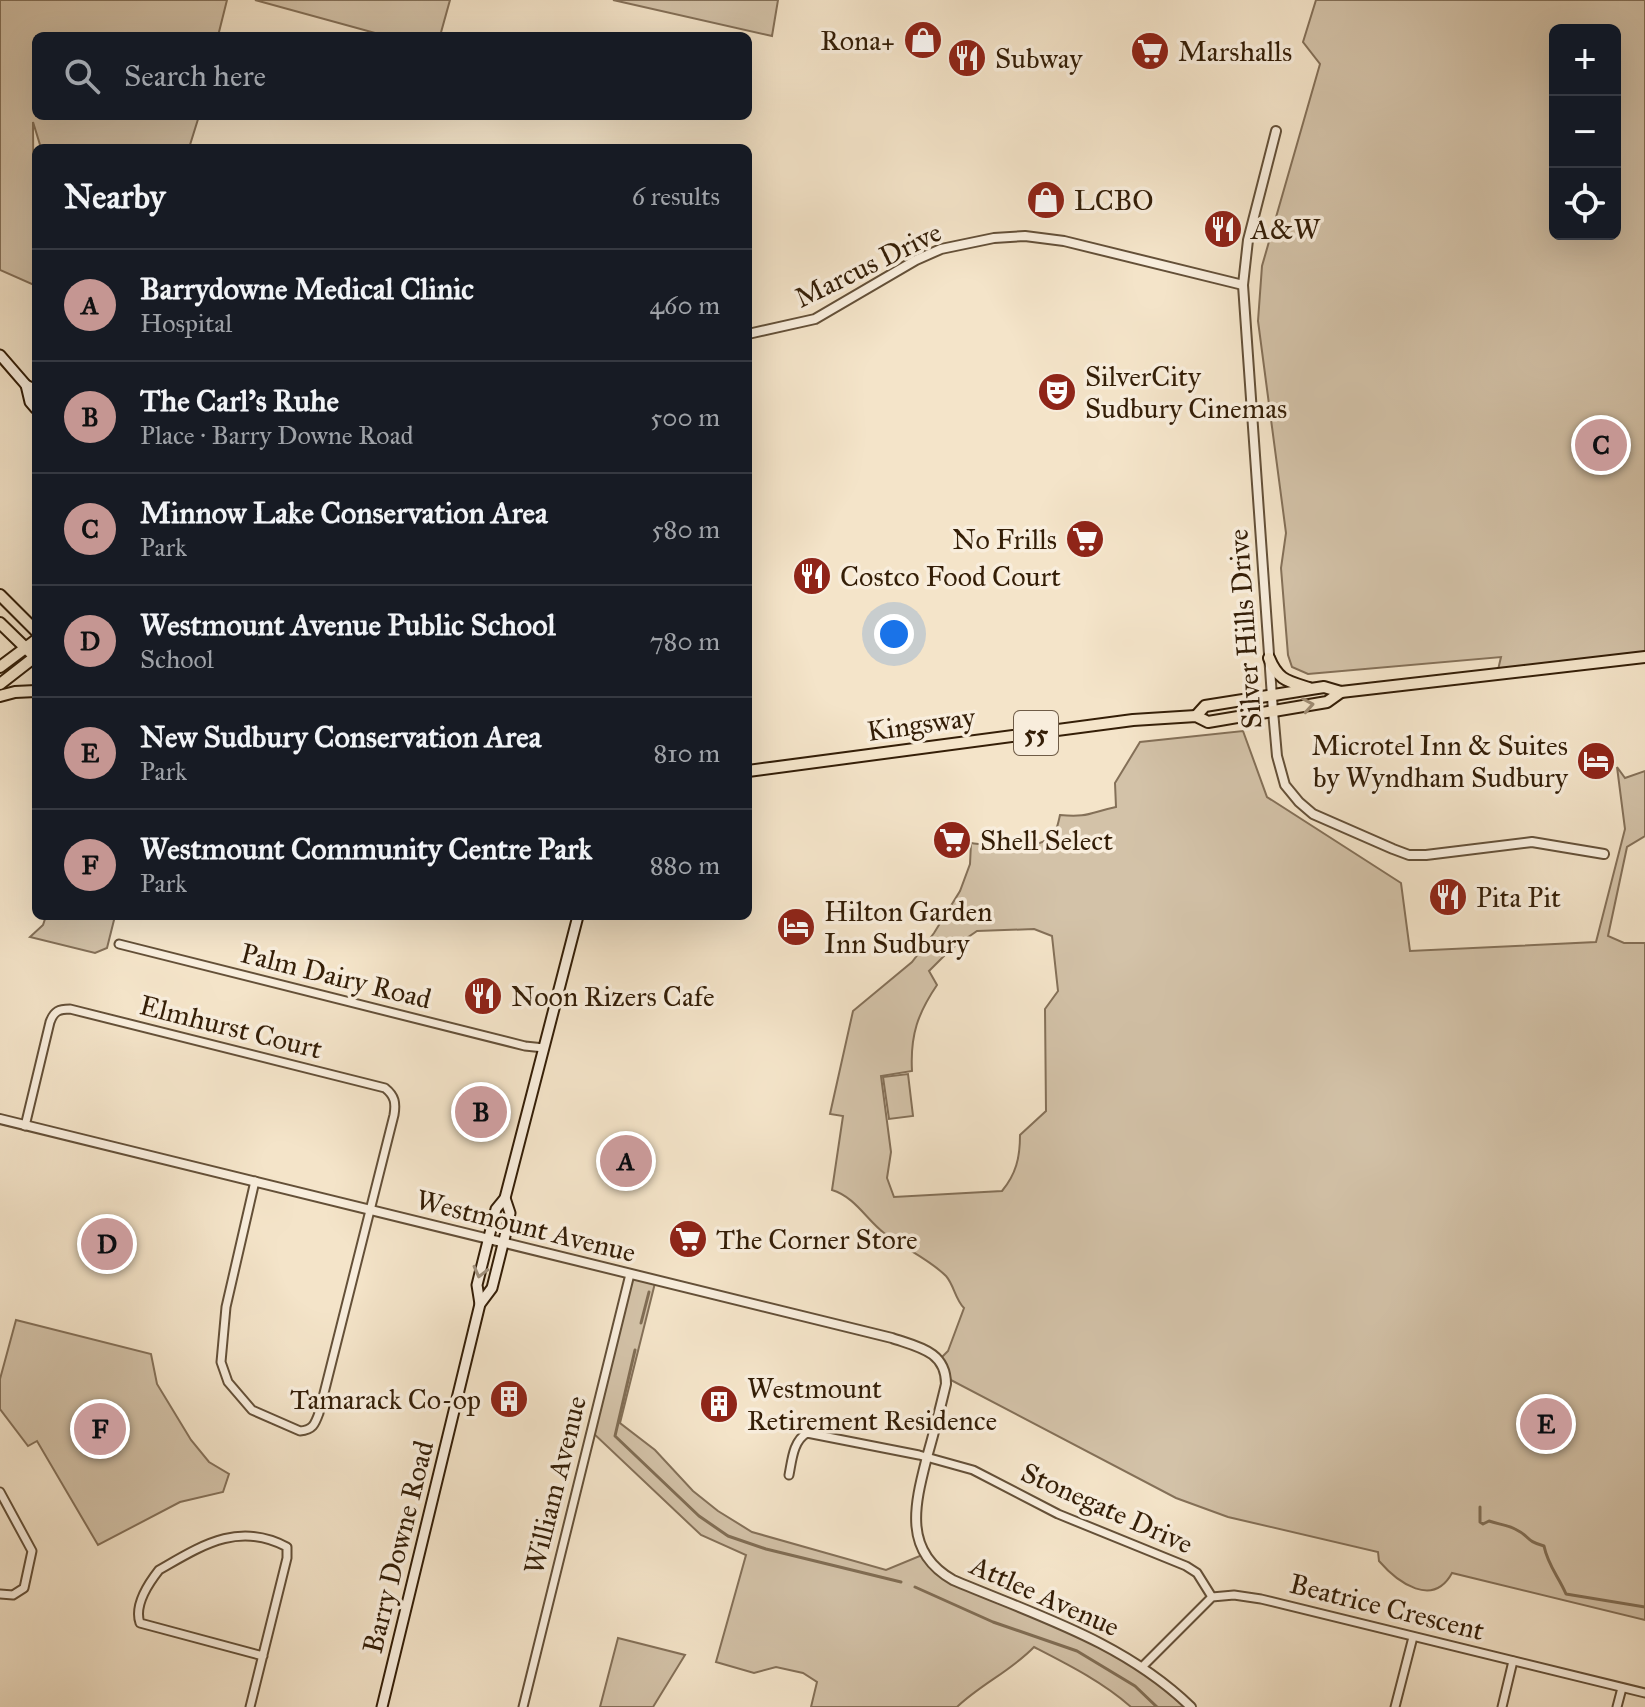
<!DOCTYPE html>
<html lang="en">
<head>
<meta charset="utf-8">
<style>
  :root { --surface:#171b24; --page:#20242c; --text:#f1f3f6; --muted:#9ea1a6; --line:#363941; --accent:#c59692 }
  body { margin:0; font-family:"IM FELL Great Primer",serif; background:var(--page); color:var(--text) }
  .controls { position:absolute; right:24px; top:24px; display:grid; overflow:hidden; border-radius:12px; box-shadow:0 8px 32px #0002 }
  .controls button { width:72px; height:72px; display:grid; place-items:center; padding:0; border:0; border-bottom:2px solid var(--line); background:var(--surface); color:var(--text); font:40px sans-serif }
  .you { position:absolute; left:894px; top:634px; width:28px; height:28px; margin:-20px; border:6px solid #fff; border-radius:50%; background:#1a73e8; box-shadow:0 0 0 12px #1a73e833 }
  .badge { display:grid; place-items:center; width:52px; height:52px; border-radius:50%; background:var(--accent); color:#111; font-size:26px; font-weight:700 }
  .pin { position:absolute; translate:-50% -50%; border:4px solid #fff; box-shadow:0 2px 8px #0006 }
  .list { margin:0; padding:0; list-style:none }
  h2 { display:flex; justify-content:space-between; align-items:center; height:104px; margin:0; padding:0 32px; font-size:34px }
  h2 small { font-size:26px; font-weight:400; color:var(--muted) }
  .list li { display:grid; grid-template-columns:52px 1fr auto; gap:24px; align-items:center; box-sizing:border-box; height:112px; padding:0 32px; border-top:2px solid var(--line) }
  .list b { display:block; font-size:30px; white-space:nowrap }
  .list p { margin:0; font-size:26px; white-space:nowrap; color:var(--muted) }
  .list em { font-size:26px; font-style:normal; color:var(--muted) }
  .icon { flex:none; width:44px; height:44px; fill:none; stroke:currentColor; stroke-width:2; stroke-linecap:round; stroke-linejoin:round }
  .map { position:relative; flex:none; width:1645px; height:1707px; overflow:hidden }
  .search { position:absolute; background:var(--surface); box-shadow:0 8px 32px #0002; left:32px; top:32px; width:720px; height:88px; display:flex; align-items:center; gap:20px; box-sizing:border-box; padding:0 28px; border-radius:12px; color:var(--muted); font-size:30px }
  .panel { position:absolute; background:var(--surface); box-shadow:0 8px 32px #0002; left:32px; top:144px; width:720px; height:776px; border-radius:12px }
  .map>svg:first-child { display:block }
  .green { fill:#d3c2a8; stroke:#847058; stroke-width:2; fill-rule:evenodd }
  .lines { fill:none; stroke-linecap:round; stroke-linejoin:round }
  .stream { stroke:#806d54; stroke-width:3 }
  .minor-casing { stroke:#645038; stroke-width:11 }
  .tertiary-casing { stroke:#645038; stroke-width:12 }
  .secondary-casing { stroke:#341e07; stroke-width:13 }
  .primary-casing { stroke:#341e07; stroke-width:14 }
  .minor { stroke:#f8eddc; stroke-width:7 }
  .tertiary { stroke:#f8eddc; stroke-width:8 }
  .secondary { stroke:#f8eddc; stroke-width:9 }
  .primary { stroke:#f4e4c9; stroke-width:10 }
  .oneway { stroke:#9e8b72 }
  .oneway2 { stroke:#a0907c }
  .labels { text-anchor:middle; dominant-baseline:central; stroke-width:7; stroke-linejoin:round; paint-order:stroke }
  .shield { fill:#f8eddc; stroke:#6f5c47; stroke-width:2 }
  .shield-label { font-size:26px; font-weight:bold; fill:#341e07 }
  .poi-label { font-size:28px; fill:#341e07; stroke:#f8eddc; text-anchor:start }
  .street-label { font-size:28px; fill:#341e07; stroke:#f8eddc }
</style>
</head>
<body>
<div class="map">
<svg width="1645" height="1707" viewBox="0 0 1645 1707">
  <rect width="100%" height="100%" fill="#f4e4c9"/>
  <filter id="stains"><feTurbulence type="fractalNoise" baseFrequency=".0025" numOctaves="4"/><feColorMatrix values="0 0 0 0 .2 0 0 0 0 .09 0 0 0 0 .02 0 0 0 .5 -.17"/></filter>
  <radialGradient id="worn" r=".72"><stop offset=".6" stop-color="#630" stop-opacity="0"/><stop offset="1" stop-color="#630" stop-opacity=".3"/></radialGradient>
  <!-- green -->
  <g class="green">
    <polygon points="0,0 227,0 218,36 36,36 36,116 199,116 189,148 41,148 33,122 34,285 0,270"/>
    <polygon points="255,0 450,0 440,36 386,36"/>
    <polygon points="613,0 778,0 772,36"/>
    <path d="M1316,0H1645V656L1497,674L1501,657L1308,674L1292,667L1288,655L1281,568L1286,533L1258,321L1262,266L1320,64L1303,42ZM1555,30H1615V234H1555Z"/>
    <path d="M1243,731L1267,797L1401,883L1410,951L1596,942L1625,829L1617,767L1625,778L1645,771V836L1627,847L1608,936L1624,943H1645V1620L1452,1573C1433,1608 1398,1583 1379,1561L1378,1552L1228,1517L1176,1498L947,1378L940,1359L948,1351L964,1308C955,1299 954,1285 946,1276C929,1259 903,1248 884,1233C866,1219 855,1197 832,1190L843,1116L830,1114L853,1011L912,962L934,933L960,891L970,864L971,843C994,846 1029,853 1049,838C1057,832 1058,824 1060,815C1088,818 1091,812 1116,807L1115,783L1140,742ZM1034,929L1052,936L1058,991L1045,1009L1046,1111L1020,1135C1020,1158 1016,1174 1002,1191L894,1197L887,1178L891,1152L881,1076L912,1071C910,1035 918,1013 937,985L929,971L951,949L977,931Z"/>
    <polygon points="46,916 115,916 107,948 95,953 30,937 43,925"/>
    <polygon points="908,1074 913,1116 889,1119 883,1077"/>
    <path d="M631,1273L656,1279L620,1423L655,1450L693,1491L718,1511L752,1532L886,1570L927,1553L942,1572L1092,1638L1192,1707H1131C1103,1682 1067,1664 1034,1647C1011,1671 981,1684 957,1707H811L817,1682L803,1673L776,1667L754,1673L716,1662L746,1555L701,1535L592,1432Z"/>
    <polygon points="16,1320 151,1354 157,1384 191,1440 209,1462 229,1474 223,1492 180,1502 98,1545 37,1441 28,1446 0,1409 0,1379"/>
    <polygon points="618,1638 685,1655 653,1707 600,1707"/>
  </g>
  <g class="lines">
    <!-- stream -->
    <g class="stream">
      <polyline points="641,1323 649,1292"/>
      <polyline points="635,1350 615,1436 699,1516 728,1536 766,1549 901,1582"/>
      <path d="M1480,1507V1522L1483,1524L1489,1521C1498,1524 1507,1525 1515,1529C1530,1536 1525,1541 1544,1546C1548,1566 1559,1577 1566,1594L1645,1607"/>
      <polyline points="915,1587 993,1622 1077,1651 1135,1686 1157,1707"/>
    </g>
    <defs>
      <g id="minor">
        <polyline points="119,944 525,1046 544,1048"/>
        <path d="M25,1126L50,1022C54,1011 59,1009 70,1009L385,1088C395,1096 396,1103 394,1115L319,1413C315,1424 313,1430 300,1431L252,1410L228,1382L221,1362L226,1307L255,1181"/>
        <path d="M789,1475C792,1460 793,1441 807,1433L919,1455L973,1470L1058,1514L1186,1566L1197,1573L1212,1597"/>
        <polyline points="0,1492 32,1551 24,1588 13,1595 0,1594"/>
        <polyline points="1143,1666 1212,1597 1234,1595 1261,1599 1645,1693"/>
        <path d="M250,1707L287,1558V1547C238,1521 201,1546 159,1570C148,1584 134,1606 140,1623L263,1656"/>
        <polyline points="523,1707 630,1274"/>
        <polyline points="1395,1707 1413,1637"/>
        <polyline points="1502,1707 1513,1661"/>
        <polyline points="1617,1707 1622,1688"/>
      </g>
      <g id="tertiary">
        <polyline points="1276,131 1248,240 1243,285 1273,711 1277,756 1285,785 1299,802 1313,814 1393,849 1409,855 1426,855 1532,842 1604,854"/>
        <polyline points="748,334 815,319 916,260 941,249 994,238 1025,236 1064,241 1243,285"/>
        <path d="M0,1119L892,1338C918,1347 946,1351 946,1384C940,1409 934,1433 927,1457C915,1504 902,1551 953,1580C1038,1616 1124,1642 1191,1707"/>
      </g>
      <g id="secondary">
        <polyline points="0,355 26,385 36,390"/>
        <polyline points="26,385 30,402 36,409"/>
        <polyline points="480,1304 477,1285 496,1209 505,1198 578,916"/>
        <polyline points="382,1707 480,1304 492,1288 507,1228 510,1213 505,1198"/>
      </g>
      <g id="primary">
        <polyline points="0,595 36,631"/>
        <polyline points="0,623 36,658"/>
        <path d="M1269,658C1278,680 1287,681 1309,688"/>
        <polyline points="0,667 36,640"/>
        <polyline points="0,684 36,656"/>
        <polyline points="0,696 15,692 36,691"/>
        <polyline points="1196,716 1205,706 1311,689 1324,687 1341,692 1645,657"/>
        <polyline points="748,771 1133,720 1196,716 1208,722 1327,702 1341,692"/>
      </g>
    </defs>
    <!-- minor casing -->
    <use href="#minor" class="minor-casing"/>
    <!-- tertiary casing -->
    <use href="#tertiary" class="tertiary-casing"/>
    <!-- secondary casing -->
    <use href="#secondary" class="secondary-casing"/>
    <!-- primary casing -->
    <use href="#primary" class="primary-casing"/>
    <!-- minor -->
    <use href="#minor" class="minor"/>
    <!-- tertiary -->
    <use href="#tertiary" class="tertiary"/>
    <!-- secondary -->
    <use href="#secondary" class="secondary"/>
    <!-- primary -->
    <use href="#primary" class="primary"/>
  </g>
  <!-- one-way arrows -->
  <defs><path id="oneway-chevron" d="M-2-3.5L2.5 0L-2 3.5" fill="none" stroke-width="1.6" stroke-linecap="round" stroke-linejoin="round" transform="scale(2)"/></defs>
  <use class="oneway" href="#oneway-chevron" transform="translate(1308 705) rotate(-10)"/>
  <use class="oneway2" href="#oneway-chevron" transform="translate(480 1272) rotate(104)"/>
  <!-- icons -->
  <defs>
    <symbol id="shop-disc" viewBox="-11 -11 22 22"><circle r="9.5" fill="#8f2418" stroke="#f8eddc"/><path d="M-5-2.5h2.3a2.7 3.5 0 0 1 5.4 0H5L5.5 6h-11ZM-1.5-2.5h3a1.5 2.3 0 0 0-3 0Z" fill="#fff"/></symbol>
    <symbol id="supermarket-disc" viewBox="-11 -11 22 22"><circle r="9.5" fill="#8f2418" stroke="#f8eddc"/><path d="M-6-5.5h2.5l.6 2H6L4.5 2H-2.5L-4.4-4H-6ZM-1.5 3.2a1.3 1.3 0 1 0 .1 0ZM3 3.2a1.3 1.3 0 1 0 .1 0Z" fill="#fff"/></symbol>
    <symbol id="restaurant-disc" viewBox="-11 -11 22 22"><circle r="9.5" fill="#8f2418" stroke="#f8eddc"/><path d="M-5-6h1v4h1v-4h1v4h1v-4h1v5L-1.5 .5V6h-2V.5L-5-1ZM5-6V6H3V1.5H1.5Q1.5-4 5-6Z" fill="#fff"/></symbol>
    <symbol id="theatre-disc" viewBox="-11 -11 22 22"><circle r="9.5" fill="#8f2418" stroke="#f8eddc"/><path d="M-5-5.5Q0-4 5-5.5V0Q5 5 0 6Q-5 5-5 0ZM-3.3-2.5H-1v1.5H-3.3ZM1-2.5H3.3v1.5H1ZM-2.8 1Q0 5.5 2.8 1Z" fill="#fff"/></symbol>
    <symbol id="hotel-disc" viewBox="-11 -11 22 22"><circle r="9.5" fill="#8f2418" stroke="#f8eddc"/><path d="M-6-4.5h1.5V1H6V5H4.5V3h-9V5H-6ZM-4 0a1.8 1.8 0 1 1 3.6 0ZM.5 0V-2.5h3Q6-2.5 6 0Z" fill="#fff"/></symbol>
    <symbol id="building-disc" viewBox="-11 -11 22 22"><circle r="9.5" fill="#8f2418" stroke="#f8eddc"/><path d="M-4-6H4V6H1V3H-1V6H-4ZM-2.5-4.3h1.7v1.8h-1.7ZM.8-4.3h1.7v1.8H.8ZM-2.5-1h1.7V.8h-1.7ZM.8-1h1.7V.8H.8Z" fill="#fff"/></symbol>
  </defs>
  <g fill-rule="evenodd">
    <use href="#shop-disc" x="901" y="18" width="44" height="44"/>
    <use href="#supermarket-disc" x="1128" y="29" width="44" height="44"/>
    <use href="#restaurant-disc" x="945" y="36" width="44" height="44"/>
    <use href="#shop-disc" x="1024" y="178" width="44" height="44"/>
    <use href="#restaurant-disc" x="1201" y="207" width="44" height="44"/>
    <use href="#theatre-disc" x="1035" y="370" width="44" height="44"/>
    <use href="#supermarket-disc" x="1063" y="517" width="44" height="44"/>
    <use href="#restaurant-disc" x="790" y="554" width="44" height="44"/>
    <use href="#hotel-disc" x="1574" y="739" width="44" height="44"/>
    <use href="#supermarket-disc" x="930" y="818" width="44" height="44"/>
    <use href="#restaurant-disc" x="1426" y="875" width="44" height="44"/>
    <use href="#hotel-disc" x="774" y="905" width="44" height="44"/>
    <use href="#restaurant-disc" x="461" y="974" width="44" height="44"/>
    <use href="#supermarket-disc" x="666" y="1217" width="44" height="44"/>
    <use href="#building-disc" x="487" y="1377" width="44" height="44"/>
    <use href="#building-disc" x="697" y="1382" width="44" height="44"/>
  </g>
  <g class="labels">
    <!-- shield labels -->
    <rect class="shield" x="1014" y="711" width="44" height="44" rx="6"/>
    <g class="shield-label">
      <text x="1036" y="733">55</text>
    </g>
    <!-- poi labels -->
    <g class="poi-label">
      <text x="895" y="40" text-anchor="end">Rona+</text>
      <text x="1178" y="51">Marshalls</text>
      <text x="995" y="58">Subway</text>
      <text x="1074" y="200">LCBO</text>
      <text x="1251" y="229">A&amp;W</text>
      <text x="1085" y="376">SilverCity<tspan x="1085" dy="32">Sudbury Cinemas</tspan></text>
      <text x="1057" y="539" text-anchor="end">No Frills</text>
      <text x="840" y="576">Costco Food Court</text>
      <text x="1568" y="745" text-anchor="end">Microtel Inn &amp; Suites<tspan x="1568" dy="32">by Wyndham Sudbury</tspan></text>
      <text x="980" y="840">Shell Select</text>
      <text x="1476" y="897">Pita Pit</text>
      <text x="824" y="911">Hilton Garden<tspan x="824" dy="32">Inn Sudbury</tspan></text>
      <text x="511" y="996">Noon Rizers Cafe</text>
      <text x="716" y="1239">The Corner Store</text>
      <text x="747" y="1388">Westmount<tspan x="747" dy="32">Retirement Residence</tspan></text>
      <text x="481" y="1399" text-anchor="end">Tamarack Co-op</text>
    </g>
    <!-- street labels -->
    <g class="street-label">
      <text transform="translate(868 265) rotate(-26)">Marcus Drive</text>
      <text transform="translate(1245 629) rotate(-94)">Silver Hills Drive</text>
      <text transform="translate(921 724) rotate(-8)">Kingsway</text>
      <text transform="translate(336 976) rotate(14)">Palm Dairy Road</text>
      <text transform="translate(231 1027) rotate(14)">Elmhurst Court</text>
      <text transform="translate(526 1226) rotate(14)">Westmount Avenue</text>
      <text transform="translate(555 1485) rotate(-76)">William Avenue</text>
      <text transform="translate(1107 1508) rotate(24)">Stonegate Drive</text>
      <text transform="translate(398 1547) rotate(-76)">Barry Downe Road</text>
      <text transform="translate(1045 1596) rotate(24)">Attlee Avenue</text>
      <text transform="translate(1387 1607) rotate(14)">Beatrice Crescent</text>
    </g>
  </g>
  <rect width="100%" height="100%" filter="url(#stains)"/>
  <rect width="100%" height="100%" fill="url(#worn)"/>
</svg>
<div class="controls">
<button>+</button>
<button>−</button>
<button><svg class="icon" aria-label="locate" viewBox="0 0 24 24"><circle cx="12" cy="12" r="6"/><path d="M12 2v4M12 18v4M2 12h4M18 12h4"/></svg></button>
</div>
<div class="you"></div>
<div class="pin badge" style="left:626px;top:1161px">A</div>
<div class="pin badge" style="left:481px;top:1112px">B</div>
<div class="pin badge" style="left:1601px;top:445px">C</div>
<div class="pin badge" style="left:107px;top:1244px">D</div>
<div class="pin badge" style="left:1546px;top:1424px">E</div>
<div class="pin badge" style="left:100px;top:1429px">F</div>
<div class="search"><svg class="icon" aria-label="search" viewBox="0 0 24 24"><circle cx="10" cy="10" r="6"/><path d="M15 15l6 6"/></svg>Search here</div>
<section class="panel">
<h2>Nearby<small>6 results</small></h2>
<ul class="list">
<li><span class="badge">A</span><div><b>Barrydowne Medical Clinic</b><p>Hospital</p></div><em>460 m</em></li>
<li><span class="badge">B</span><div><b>The Carl's Ruhe</b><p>Place · Barry Downe Road</p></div><em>500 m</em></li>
<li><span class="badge">C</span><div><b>Minnow Lake Conservation Area</b><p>Park</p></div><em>580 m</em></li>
<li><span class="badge">D</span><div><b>Westmount Avenue Public School</b><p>School</p></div><em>780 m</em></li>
<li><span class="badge">E</span><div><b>New Sudbury Conservation Area</b><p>Park</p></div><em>810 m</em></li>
<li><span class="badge">F</span><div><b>Westmount Community Centre Park</b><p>Park</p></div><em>880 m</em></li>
</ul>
</section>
</div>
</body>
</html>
